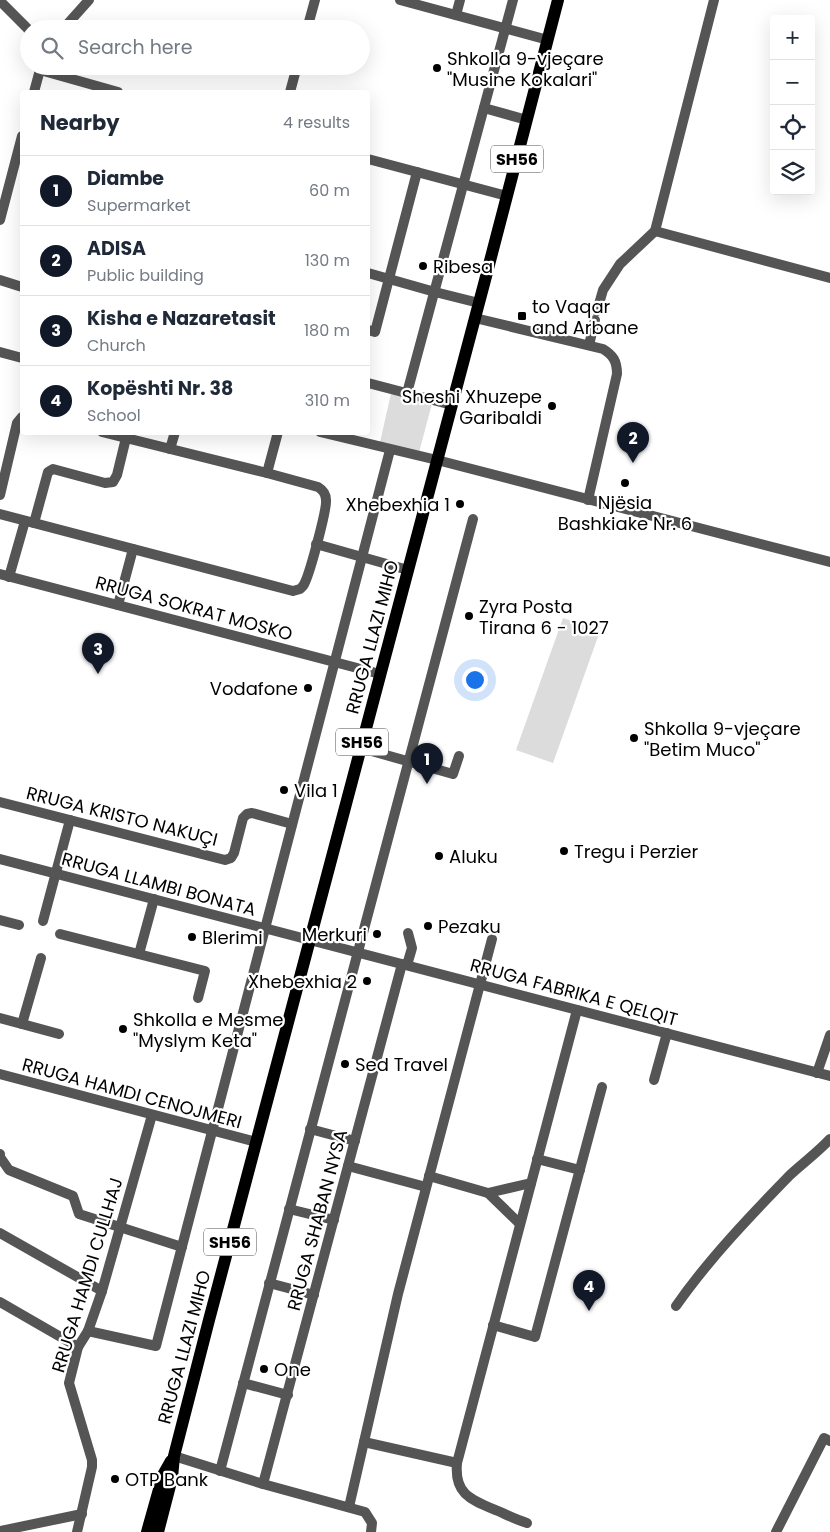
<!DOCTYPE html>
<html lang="en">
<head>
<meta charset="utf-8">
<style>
  :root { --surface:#fff; --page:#f6f6f7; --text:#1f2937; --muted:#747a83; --line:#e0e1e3; --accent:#111827 }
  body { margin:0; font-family:Poppins,sans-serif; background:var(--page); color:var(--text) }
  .controls { position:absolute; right:15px; top:15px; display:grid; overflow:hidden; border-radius:5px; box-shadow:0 5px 20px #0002 }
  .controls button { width:45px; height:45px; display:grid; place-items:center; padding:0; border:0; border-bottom:1px solid var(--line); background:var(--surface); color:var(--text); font:25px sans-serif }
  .you { position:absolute; left:474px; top:679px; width:18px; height:18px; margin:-12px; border:4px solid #fff; border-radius:50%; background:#1a73e8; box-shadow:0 0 0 8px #1a73e833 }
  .badge { display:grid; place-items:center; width:32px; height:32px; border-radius:50%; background:var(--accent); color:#fff; font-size:16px; font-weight:700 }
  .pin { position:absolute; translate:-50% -41px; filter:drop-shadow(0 1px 2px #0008) }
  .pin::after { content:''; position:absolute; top:26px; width:18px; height:15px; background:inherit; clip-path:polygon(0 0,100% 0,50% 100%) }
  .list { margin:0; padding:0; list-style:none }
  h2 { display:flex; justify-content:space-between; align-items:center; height:65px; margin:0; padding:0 20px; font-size:21px }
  h2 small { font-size:16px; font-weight:400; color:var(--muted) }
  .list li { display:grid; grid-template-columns:32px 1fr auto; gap:15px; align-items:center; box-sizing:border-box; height:70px; padding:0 20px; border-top:1px solid var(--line) }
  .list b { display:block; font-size:19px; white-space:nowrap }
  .list p { margin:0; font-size:16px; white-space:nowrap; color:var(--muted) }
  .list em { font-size:16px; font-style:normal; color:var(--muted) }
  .icon { flex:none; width:28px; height:28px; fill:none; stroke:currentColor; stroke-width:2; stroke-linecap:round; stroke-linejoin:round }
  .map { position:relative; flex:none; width:830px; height:1532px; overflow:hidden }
  .search { position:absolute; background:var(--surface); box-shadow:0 5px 20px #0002; left:20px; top:20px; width:350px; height:55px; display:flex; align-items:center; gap:12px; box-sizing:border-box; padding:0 18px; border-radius:28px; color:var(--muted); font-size:19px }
  .panel { position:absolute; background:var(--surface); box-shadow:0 5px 20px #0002; left:20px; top:90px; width:350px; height:345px; border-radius:5px }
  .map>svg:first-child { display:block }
  .green { fill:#dcdcdc }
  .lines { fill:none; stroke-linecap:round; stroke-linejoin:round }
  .minor { stroke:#555; stroke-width:10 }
  .tertiary { stroke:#555; stroke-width:10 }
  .primary { stroke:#000; stroke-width:12 }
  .poi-dot { fill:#000; stroke:#fff; stroke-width:2 }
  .labels { text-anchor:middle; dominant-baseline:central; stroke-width:4.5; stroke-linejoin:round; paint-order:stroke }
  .shield { fill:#fff; stroke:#4c4c4c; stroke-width:1 }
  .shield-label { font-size:16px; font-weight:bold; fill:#000 }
  .poi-label { font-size:18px; fill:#000; stroke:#fff; text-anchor:start }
  .street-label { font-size:18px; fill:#000; stroke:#fff }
</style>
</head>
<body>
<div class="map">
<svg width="830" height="1532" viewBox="0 0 830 1532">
  <rect width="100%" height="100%" fill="#fff"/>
  <!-- green -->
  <g class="green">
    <polygon points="392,389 433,400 418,456 379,447"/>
    <polygon points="563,618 600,631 553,763 516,750"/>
  </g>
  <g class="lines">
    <!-- minor -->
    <g class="minor">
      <polyline points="400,0 548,40"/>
      <polyline points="456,15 460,0"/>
      <polyline points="63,29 89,0"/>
      <polyline points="307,29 315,0"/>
      <polyline points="40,70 118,92"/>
      <polyline points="290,92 297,66"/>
      <polyline points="484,108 527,120"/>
      <polyline points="368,159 507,196"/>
      <polyline points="655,231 830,278"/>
      <polyline points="368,273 435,292 479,303"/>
      <polyline points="0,280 22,287"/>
      <polyline points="597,311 603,290 620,264 655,231 714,0"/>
      <polyline points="368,330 375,332 417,172"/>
      <polyline points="589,345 595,320"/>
      <polyline points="0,352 22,358"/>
      <polyline points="368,383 452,405"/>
      <polyline points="407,393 513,0"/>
      <polyline points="320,432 437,460"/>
      <polyline points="170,449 175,432"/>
      <polyline points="267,473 278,432"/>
      <polyline points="0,495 17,423 22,417"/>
      <path d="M0,514L293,591L300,589L303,586C309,578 327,509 326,500C326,494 323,490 318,487L267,473L102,432"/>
      <polyline points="34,523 48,472 53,469 105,483 113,482 117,475 126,438"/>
      <polyline points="316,544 408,570"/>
      <polyline points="0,574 380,674"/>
      <polyline points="9,577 25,521"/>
      <polyline points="118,605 133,549"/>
      <polyline points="361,748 453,774 459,756"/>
      <polyline points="0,802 225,860 231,858 234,853 243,818 247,814 252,813 292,824"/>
      <polyline points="0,920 19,925"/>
      <polyline points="43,921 70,820"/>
      <polyline points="60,934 205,971 198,998"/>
      <polyline points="139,954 154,899"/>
      <polyline points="407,965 412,948 408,933"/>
      <polyline points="0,1018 59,1034"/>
      <polyline points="22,1024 41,958"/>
      <polyline points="817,1073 830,1035"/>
      <polyline points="654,1080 667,1033"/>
      <polyline points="310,1129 355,1141"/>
      <polyline points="0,1154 0,1157 9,1170 73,1196 79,1214 182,1247"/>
      <polyline points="537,1159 580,1170"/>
      <polyline points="348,1166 426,1187"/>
      <polyline points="429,1176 488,1193 531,1183"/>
      <polyline points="488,1193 520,1224"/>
      <polyline points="289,1209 334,1220"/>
      <polyline points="0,1233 102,1291"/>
      <polyline points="269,1283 314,1295"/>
      <polyline points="0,1302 78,1347"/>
      <path d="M676,1306C708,1260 751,1215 790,1175C803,1163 818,1152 830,1139"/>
      <polyline points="493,1325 535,1337 602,1087"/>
      <polyline points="88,1331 156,1346 390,450"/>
      <polyline points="243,1383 288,1395"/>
      <polyline points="364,1442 457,1463"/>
      <polyline points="174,1456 263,1484 365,1512 372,1523 371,1532"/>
      <polyline points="220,1471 473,519"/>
      <polyline points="263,1484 402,964"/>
      <polyline points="349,1507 398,1294 492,939"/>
      <path d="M527,1523C517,1520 507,1515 498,1511C472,1500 454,1495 457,1463L577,1010"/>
      <polyline points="0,1531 82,1514"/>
      <polyline points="77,1532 92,1467 92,1460 69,1383 78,1347 88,1331 102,1291 152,1115"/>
      <polyline points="776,1532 824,1438 830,1441"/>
    </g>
    <!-- tertiary -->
    <g class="tertiary">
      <polyline points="0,1 29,30"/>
      <polyline points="34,92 41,66"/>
      <polyline points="0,220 22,136"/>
      <path d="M475,318L603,349C613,355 617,361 617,374L588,500"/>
      <polyline points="437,460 830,562"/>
      <polyline points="0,859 830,1076"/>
      <polyline points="0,1074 256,1142"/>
    </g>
    <!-- primary -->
    <g class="primary">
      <polyline points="147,1532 163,1475 171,1461"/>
      <polyline points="158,1532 172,1478 174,1456 209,1320 484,284 558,0"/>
    </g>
  </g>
  <!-- markers -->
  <g class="poi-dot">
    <circle cx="437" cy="68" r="5"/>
    <circle cx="423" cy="266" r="5"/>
    <rect x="517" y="311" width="10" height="10" rx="2.5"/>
    <circle cx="552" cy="406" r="5"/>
    <circle cx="625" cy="483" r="5"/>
    <circle cx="460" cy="504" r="5"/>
    <circle cx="469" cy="616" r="5"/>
    <circle cx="308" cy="688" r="5"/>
    <circle cx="634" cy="738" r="5"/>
    <circle cx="284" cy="790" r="5"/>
    <circle cx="564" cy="851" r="5"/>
    <circle cx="439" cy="856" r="5"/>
    <circle cx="428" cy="926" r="5"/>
    <circle cx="377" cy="934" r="5"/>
    <circle cx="192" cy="937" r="5"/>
    <circle cx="367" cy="981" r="5"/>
    <circle cx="123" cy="1029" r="5"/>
    <circle cx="345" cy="1064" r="5"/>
    <circle cx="264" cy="1369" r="5"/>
    <circle cx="115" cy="1479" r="5"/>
  </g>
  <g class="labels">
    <!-- shield labels -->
    <g class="shield">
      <rect x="491" y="145.5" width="52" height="27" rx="4"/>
      <rect x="336" y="728.5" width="52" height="27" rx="4"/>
      <rect x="204" y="1228.5" width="52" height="27" rx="4"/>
    </g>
    <g class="shield-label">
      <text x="517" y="159">SH56</text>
      <text x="362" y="742">SH56</text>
      <text x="230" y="1242">SH56</text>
    </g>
    <!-- poi labels -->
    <g class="poi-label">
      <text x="447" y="58">Shkolla 9-vjeçare<tspan x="447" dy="21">"Musine Kokalari"</tspan></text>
      <text x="433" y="266">Ribesa</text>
      <text x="532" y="306">to Vaqar<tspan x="532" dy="21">and Arbane</tspan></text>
      <text x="542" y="396" text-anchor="end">Sheshi Xhuzepe<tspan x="542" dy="21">Garibaldi</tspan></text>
      <text x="625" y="502" text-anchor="middle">Njësia<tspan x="625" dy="21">Bashkiake Nr. 6</tspan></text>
      <text x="450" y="504" text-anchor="end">Xhebexhia 1</text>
      <text x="479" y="606">Zyra Posta<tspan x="479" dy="21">Tirana 6 - 1027</tspan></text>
      <text x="298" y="688" text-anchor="end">Vodafone</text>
      <text x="644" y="728">Shkolla 9-vjeçare<tspan x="644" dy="21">"Betim Muco"</tspan></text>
      <text x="294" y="790">Vila 1</text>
      <text x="574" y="851">Tregu i Perzier</text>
      <text x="449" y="856">Aluku</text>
      <text x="438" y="926">Pezaku</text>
      <text x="367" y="934" text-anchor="end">Merkuri</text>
      <text x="202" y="937">Blerimi</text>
      <text x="357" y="981" text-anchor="end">Xhebexhia 2</text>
      <text x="133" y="1019">Shkolla e Mesme<tspan x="133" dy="21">"Myslym Keta"</tspan></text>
      <text x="355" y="1064">Sed Travel</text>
      <text x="274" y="1369">One</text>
      <text x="125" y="1479">OTP Bank</text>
    </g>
    <!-- street labels -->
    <g class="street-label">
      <text transform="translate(194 608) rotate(15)">RRUGA SOKRAT MOSKO</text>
      <text transform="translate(372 637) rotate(-75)">RRUGA LLAZI MIHO</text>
      <text transform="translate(122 816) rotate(14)">RRUGA KRISTO NAKUÇI</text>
      <text transform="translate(159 884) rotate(15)">RRUGA LLAMBI BONATA</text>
      <text transform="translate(574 992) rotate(15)">RRUGA FABRIKA E QELQIT</text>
      <text transform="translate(132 1093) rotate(15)">RRUGA HAMDI CENOJMERI</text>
      <text transform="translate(317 1220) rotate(-75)">RRUGA SHABAN NYSA</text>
      <text transform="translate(87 1275) rotate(-73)">RRUGA HAMDI CULLHAJ</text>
      <text transform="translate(184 1347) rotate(-75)">RRUGA LLAZI MIHO</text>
    </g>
  </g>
</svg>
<div class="controls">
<button>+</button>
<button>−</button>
<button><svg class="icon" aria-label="locate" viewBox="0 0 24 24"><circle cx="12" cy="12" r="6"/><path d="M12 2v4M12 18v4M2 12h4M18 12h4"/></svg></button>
<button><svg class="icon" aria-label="layers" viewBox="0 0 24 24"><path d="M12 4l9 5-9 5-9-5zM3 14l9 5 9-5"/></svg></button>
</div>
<div class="you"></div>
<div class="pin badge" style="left:427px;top:784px">1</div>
<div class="pin badge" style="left:633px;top:463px">2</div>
<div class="pin badge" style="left:98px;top:674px">3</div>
<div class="pin badge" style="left:589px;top:1311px">4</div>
<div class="search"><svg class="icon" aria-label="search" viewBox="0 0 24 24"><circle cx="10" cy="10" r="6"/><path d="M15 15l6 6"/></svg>Search here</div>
<section class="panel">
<h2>Nearby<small>4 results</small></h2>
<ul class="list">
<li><span class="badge">1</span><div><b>Diambe</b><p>Supermarket</p></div><em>60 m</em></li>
<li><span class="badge">2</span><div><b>ADISA</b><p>Public building</p></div><em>130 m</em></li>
<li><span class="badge">3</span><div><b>Kisha e Nazaretasit</b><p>Church</p></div><em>180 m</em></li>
<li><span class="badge">4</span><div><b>Kopështi Nr. 38</b><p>School</p></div><em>310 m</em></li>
</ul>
</section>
</div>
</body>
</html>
